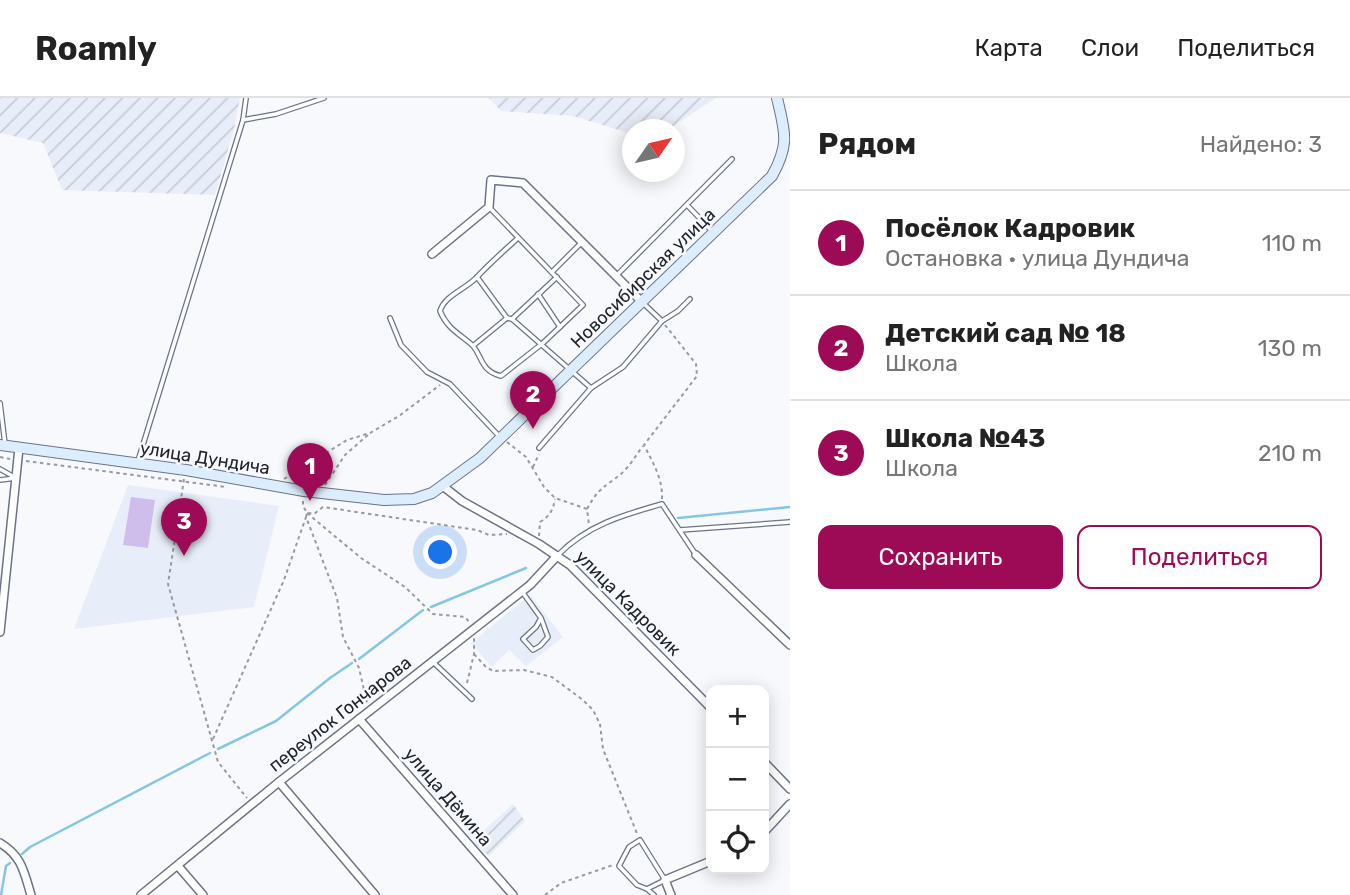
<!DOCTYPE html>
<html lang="ru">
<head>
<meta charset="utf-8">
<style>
  :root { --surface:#fff; --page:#f6f6f6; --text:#222; --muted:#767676; --line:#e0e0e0; --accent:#9d0a56 }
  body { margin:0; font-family:Rubik,sans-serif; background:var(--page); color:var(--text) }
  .controls { position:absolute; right:21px; bottom:21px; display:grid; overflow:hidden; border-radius:14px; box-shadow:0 4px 18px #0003 }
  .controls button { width:63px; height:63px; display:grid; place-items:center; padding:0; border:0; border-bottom:2px solid var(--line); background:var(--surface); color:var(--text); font:35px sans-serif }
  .compass { position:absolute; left:622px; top:21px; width:63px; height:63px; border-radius:50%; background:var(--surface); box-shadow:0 4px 18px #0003; rotate:56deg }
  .you { position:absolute; left:441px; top:455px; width:24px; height:24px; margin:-18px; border:5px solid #fff; border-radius:50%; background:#1a73e8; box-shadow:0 0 0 10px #1a73e833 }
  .badge { display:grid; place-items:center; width:46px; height:46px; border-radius:50%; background:var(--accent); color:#fff; font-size:23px; font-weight:700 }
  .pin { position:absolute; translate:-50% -58px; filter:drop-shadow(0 2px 4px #0008) }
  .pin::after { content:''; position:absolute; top:37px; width:24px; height:21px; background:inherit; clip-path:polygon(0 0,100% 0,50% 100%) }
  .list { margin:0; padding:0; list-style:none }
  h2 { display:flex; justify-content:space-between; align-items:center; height:91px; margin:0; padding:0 28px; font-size:30px }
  h2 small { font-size:23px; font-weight:400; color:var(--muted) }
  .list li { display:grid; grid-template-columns:46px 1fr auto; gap:21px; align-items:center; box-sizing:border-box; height:105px; padding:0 28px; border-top:2px solid var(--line) }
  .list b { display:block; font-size:26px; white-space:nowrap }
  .list p { margin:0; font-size:23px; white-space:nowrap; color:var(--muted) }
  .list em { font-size:23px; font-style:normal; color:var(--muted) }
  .actions { display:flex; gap:14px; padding:21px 28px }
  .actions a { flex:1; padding:16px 0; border:2px solid var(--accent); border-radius:14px; text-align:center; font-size:24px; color:var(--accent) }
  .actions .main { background:var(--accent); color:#fff }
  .icon { flex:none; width:38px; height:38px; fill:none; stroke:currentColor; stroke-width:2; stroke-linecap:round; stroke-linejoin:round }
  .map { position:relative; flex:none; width:790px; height:797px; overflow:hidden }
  header { display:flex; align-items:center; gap:42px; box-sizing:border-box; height:98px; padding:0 35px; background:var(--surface); border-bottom:2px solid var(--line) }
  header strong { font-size:33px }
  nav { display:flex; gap:38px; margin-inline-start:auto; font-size:24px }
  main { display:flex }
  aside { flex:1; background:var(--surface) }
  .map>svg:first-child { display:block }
  .built { fill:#e8eef9 }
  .industrial { fill:url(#industrial-furrows) }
  .grass { fill:#cfbeec }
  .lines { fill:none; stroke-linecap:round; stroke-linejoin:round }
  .stream { stroke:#84c7e2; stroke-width:2.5 }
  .service-casing { stroke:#6b7486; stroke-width:6 }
  .minor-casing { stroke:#6b7486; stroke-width:10 }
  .secondary-casing { stroke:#6b7486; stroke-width:12 }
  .path { stroke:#979a9f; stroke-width:2; stroke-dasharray:3.5 3.5; stroke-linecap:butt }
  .service { stroke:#fff; stroke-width:3.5 }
  .minor { stroke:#fff; stroke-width:7 }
  .secondary { stroke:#dceefe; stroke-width:10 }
  .labels { text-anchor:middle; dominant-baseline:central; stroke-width:5; stroke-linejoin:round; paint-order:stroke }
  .street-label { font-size:18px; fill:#20242b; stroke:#f7f9fd }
</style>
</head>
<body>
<header>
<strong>Roamly</strong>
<nav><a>Карта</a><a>Слои</a><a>Поделиться</a></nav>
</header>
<main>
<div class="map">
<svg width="790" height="797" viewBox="0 0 790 797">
  <defs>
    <pattern id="industrial-furrows" width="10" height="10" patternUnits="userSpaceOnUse" patternTransform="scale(1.75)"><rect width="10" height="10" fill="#e8eef9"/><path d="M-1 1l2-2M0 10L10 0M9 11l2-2" fill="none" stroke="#c7ccd6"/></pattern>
  </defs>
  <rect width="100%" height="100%" fill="#f7f9fd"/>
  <!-- built -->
  <g class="built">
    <polygon points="128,387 279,408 254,509 74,531"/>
    <polygon points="530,497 563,539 526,568 509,552 492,569 471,545"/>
  </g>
  <!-- industrial -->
  <g class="industrial">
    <polygon points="0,0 240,0 234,31 215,97 62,92 43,45 0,35"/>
    <polygon points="489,0 716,0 669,31 632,32 632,36 573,18 501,13"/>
    <polygon points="513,706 525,723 489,758 472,743"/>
  </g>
  <!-- grass -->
  <polygon class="grass" points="131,399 155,402 148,450 123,447"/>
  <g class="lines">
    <!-- stream -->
    <g class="stream">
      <polyline points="678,420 790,409"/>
      <polyline points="431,509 526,470"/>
      <polyline points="359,561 423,512"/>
      <polyline points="218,651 276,623 330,580 352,565"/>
      <polyline points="22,756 30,749 210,655"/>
      <polyline points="1,797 6,768 10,765"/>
    </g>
    <defs>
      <g id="service">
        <polyline points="243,22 276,16 324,0"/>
        <polyline points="687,107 712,133"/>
        <path d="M489,109L583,207L543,245L501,278C479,273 482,255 471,246C458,235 447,230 440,213C445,197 466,191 477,179C490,165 504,153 518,140"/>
        <polyline points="553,173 581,145"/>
        <polyline points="617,177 732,61"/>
        <polyline points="477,179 507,220"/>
        <polyline points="538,196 560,229"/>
        <polyline points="642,204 662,223"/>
        <polyline points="390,220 401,247 427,274 450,286 499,338"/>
        <polyline points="512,221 557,179"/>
        <polyline points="474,247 507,220 512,221 591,290"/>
        <polyline points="0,305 5,346"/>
        <polyline points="539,350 591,290 623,269 662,223 678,213 690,201"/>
        <polyline points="138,363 243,22 246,0"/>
        <polyline points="0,371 16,380 0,382"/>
        <polyline points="680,432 790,424"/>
        <path d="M558,457C587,427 623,417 662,406L696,457"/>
        <polyline points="523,495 541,520 536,529 523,541 533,552 540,548 548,539 541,520"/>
        <polyline points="433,564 472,601"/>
        <polygon points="640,742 665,782 647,791 637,787 619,768 629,749"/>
        <polyline points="647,791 654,797"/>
      </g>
      <g id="minor">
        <polyline points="432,156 489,109 491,82 523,85 641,203"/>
        <polyline points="444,389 462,403 539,446 570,467 711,610"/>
        <polyline points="696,457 790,547"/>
        <polyline points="0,534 19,350"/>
        <polyline points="359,621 513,797"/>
        <polyline points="764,664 790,691"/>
        <polyline points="279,684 375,797"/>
        <polyline points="764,734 790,706"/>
        <path d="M0,745C22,758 24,774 31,797"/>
        <polyline points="178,768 203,797"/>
        <polyline points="141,797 279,684 530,487 557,458"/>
        <polyline points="671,797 665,782 711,763"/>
      </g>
      <path id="secondary" d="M0,347L186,372L304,393L384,402L414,401L432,395L480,360L772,78C790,46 785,34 777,0"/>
    </defs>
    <!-- service casing -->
    <use href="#service" class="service-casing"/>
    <!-- minor casing -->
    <use href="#minor" class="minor-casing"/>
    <!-- secondary casing -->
    <use href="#secondary" class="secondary-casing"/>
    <!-- path -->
    <g class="path">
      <polyline points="507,344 526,359 544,389 555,400 587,411 589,427"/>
      <polyline points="0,359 10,361"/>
      <polyline points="26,363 226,389"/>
      <polyline points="533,369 539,356"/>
      <polyline points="184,381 168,486 218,664 247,700"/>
      <polyline points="284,381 347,342 370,335 399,318 440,287"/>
      <polyline points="325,387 345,357 369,336"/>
      <path d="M662,401C663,381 653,365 644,347L697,278L696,266L665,227"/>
      <polyline points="303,403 303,408 307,415 306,419 337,500 343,539 359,570 367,605"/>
      <path d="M587,411C599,389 604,390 622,375C630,368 636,357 643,348"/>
      <polyline points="307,415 361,460 405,489 433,516 465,519 470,525"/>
      <polyline points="308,415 314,416 323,409 477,432 489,437 507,436"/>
      <path d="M539,438L540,424C550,418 553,412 555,401"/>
      <polyline points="474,556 486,569 493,573 524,572 552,579 583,602 593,612 600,626 603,651 638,738"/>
      <polyline points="467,585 474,556 474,540"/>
      <polyline points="213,641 284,482 306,419"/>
      <polyline points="545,797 561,785 613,767"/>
    </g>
    <!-- service -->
    <use href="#service" class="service"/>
    <!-- minor -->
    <use href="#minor" class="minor"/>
    <!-- secondary -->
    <use href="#secondary" class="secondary"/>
  </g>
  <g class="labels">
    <!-- street labels -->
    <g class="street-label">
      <text transform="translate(643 180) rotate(-44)">Новосибирская улица</text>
      <text transform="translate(205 360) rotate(9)">улица Дундича</text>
      <text transform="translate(628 505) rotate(45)">улица Кадровик</text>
      <text transform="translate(340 616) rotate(-38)">переулок Гончарова</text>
      <text transform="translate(448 699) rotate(49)">улица Дёмина</text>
    </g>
  </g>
</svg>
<div class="controls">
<button>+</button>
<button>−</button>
<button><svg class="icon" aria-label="locate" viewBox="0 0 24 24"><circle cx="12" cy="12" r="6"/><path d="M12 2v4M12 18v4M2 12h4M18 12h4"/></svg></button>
</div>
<svg class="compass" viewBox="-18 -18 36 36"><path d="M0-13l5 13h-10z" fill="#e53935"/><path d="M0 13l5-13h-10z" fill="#767676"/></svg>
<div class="you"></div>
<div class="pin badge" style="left:310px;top:403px">1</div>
<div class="pin badge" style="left:533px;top:331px">2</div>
<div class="pin badge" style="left:184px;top:458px">3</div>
</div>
<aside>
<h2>Рядом<small>Найдено: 3</small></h2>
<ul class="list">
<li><span class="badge">1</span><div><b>Посёлок Кадровик</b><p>Остановка · улица Дундича</p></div><em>110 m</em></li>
<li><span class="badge">2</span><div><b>Детский сад № 18</b><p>Школа</p></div><em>130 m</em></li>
<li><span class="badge">3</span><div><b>Школа №43</b><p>Школа</p></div><em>210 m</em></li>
</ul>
<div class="actions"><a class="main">Сохранить</a><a>Поделиться</a></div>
</aside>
</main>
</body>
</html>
